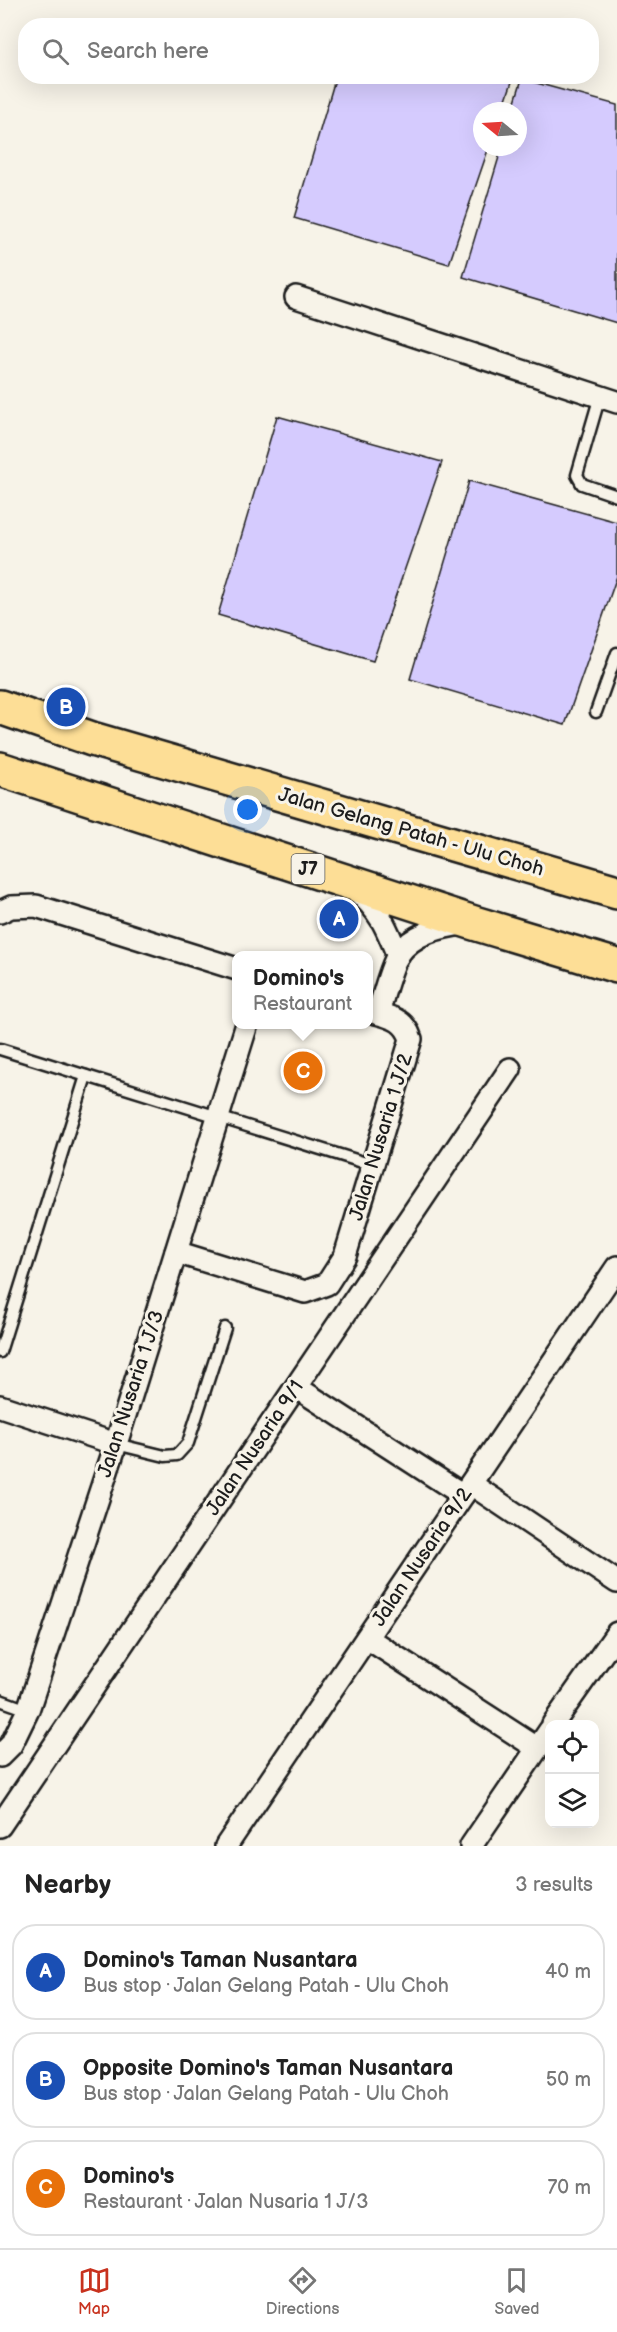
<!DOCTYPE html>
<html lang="en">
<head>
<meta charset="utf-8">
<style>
  :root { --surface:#fff; --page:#f6f6f6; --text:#222; --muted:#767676; --line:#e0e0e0; --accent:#c8321e }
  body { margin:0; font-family:"Balsamiq Sans",sans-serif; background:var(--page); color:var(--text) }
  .controls { position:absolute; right:18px; bottom:18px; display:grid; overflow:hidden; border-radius:12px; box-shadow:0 6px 24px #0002 }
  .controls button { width:54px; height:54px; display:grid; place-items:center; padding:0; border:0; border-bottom:2px solid var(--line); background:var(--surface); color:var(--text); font:30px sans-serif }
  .compass { position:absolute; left:473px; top:102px; width:54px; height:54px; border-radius:50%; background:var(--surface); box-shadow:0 6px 24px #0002; rotate:288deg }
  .you { position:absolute; left:248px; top:810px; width:21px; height:21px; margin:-15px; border:4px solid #fff; border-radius:50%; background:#1a73e8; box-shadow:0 0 0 9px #1a73e833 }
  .badge { display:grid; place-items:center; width:39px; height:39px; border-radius:50%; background:var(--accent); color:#fff; font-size:20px; font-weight:700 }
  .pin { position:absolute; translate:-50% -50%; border:3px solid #fff; box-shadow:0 2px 6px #0006 }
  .popup { position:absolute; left:232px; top:951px; width:141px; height:78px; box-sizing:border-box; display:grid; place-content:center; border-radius:12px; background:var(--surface); filter:drop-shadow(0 2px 4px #0005); font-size:20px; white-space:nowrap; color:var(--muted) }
  .popup b { font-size:22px; color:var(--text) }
  .popup::after { content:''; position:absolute; left:50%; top:100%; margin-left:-12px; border:12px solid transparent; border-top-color:var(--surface) }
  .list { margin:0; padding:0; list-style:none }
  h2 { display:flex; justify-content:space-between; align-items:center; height:78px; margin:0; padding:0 24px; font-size:26px }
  h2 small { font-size:20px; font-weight:400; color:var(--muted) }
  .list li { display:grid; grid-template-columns:39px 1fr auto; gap:18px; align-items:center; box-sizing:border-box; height:96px; margin:0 12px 12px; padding:0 12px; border:2px solid var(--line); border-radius:24px }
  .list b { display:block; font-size:22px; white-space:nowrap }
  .list p { margin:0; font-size:20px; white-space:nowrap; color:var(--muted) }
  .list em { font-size:20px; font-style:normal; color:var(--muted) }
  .icon { flex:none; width:33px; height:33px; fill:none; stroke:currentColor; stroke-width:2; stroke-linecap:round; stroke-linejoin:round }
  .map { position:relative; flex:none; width:617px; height:1846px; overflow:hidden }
  .search { position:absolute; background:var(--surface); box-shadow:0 6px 24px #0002; left:18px; right:18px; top:18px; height:66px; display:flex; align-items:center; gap:15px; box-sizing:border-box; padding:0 21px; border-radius:24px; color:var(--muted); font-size:22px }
  .sheet { height:402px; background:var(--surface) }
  nav { display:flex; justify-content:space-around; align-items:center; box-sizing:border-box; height:84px; border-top:2px solid var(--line); background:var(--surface); font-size:16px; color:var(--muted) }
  nav a { display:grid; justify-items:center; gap:3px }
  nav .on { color:var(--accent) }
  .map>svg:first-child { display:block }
  .building { fill:#d5cbfe; stroke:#1c1c1c; stroke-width:1.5 }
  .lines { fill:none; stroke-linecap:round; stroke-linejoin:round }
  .lane-casing { stroke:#1c1c1c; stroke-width:15 }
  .street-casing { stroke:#1c1c1c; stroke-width:26 }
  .primary-casing { stroke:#1c1c1c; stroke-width:38 }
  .lane { stroke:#f7f3e8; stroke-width:10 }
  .street { stroke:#f7f3e8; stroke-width:21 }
  .primary { stroke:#fdde96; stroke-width:33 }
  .labels { text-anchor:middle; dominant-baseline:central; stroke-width:6; stroke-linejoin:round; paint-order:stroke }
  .shield { fill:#f7f3e8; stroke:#5e5c59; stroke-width:1.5 }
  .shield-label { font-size:18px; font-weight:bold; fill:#1c1c1c }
  .street-label { font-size:20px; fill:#1c1c1c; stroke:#f7f3e8 }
</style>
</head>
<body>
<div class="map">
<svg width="617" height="1846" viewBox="0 0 617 1846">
  <rect width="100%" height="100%" fill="#f7f3e8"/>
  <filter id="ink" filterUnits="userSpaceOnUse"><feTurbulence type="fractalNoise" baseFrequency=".0167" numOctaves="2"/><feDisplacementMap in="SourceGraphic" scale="12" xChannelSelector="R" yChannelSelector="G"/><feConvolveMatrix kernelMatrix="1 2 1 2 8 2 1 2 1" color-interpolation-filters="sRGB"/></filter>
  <g filter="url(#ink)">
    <!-- building -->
    <g class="building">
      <polygon points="336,76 514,76 502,111 482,111 482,147 489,147 449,264 294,218"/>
      <polygon points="522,79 617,105 617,323 463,277 502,147 518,147 518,111 512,111"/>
      <polygon points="277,416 442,462 373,661 218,615"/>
      <polygon points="469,481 617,522 617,576 565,725 410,679"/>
    </g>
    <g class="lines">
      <defs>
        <g id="lane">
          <polyline points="600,396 577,475 582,484 617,496"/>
          <polyline points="596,712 617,653"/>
          <polyline points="0,1049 372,1165"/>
          <polyline points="0,1352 86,1076"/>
          <polyline points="116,1444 165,1456 177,1455 188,1443 225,1328"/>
          <polyline points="0,1700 28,1710"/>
        </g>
        <g id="street">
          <polyline points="296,297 617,402"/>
          <path d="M355,889C380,911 386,926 398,956"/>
          <polyline points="0,912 11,907 36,906 237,969"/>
          <path d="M378,1013C383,998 390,968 398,955C412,934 441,926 465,924"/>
          <path d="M176,1252L305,1292L327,1284L345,1256L411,1039C404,1017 388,1017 369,1011"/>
          <polyline points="296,1387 463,1495"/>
          <polyline points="0,1406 116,1444"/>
          <polyline points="471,1484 617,1582"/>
          <polyline points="367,1638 537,1748"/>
          <polyline points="553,1724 617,1633"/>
          <polyline points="0,1756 11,1745 28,1710 116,1444 247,1024"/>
          <polyline points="0,1826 510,1069"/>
          <polyline points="226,1846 617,1267"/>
          <polyline points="471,1846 550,1730"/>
        </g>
        <g id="primary">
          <polyline points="0,707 92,739 617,892"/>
          <polyline points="0,769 474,923 617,966"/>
        </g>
      </defs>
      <!-- lane casing -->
      <use href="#lane" class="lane-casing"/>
      <!-- street casing -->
      <use href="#street" class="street-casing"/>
      <!-- primary casing -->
      <use href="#primary" class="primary-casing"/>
      <!-- lane -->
      <use href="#lane" class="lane"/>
      <!-- street -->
      <use href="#street" class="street"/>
      <!-- primary -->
      <use href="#primary" class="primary"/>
    </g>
  </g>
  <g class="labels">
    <!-- shield labels -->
    <rect class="shield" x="291.5" y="854" width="33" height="30" rx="4.5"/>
    <g class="shield-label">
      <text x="308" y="869">J7</text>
    </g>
    <!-- street labels -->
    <g class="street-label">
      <text transform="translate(411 832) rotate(16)">Jalan Gelang Patah - Ulu Choh</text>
      <text transform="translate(381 1137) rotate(-73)">Jalan Nusaria 1 J/2</text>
      <text transform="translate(131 1394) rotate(-72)">Jalan Nusaria 1 J/3</text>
      <text transform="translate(255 1448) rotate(-56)">Jalan Nusaria 9/1</text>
      <text transform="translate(422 1557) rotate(-56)">Jalan Nusaria 9/2</text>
    </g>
  </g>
</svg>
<div class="controls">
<button><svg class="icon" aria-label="locate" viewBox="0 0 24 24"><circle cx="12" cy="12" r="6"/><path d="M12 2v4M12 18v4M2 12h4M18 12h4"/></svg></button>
<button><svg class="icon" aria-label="layers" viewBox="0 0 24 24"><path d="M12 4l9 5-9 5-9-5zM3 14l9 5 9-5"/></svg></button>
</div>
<svg class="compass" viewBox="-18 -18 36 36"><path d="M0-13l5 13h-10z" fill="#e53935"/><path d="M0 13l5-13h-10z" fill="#767676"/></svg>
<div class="you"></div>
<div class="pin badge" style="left:339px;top:919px;background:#1a4fb4">A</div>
<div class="pin badge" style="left:66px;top:707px;background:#1a4fb4">B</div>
<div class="pin badge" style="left:303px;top:1071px;background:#e8710a">C</div>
<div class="popup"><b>Domino's</b>Restaurant</div>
<div class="search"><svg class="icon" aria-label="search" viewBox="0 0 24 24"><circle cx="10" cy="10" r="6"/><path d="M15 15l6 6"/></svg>Search here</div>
</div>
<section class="sheet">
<h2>Nearby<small>3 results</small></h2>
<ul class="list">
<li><span class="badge" style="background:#1a4fb4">A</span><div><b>Domino's Taman Nusantara</b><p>Bus stop · Jalan Gelang Patah - Ulu Choh</p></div><em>40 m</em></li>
<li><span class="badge" style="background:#1a4fb4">B</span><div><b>Opposite Domino's Taman Nusantara</b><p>Bus stop · Jalan Gelang Patah - Ulu Choh</p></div><em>50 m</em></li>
<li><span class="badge" style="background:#e8710a">C</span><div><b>Domino's</b><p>Restaurant · Jalan Nusaria 1 J/3</p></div><em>70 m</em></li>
</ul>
</section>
<nav>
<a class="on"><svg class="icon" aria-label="map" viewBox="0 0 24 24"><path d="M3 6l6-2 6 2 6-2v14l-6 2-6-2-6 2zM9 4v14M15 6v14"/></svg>Map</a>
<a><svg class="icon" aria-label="directions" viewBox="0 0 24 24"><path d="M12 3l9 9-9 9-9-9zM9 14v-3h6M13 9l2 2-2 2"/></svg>Directions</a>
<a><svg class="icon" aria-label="saved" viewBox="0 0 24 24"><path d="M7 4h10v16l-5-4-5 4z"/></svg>Saved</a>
</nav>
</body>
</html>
